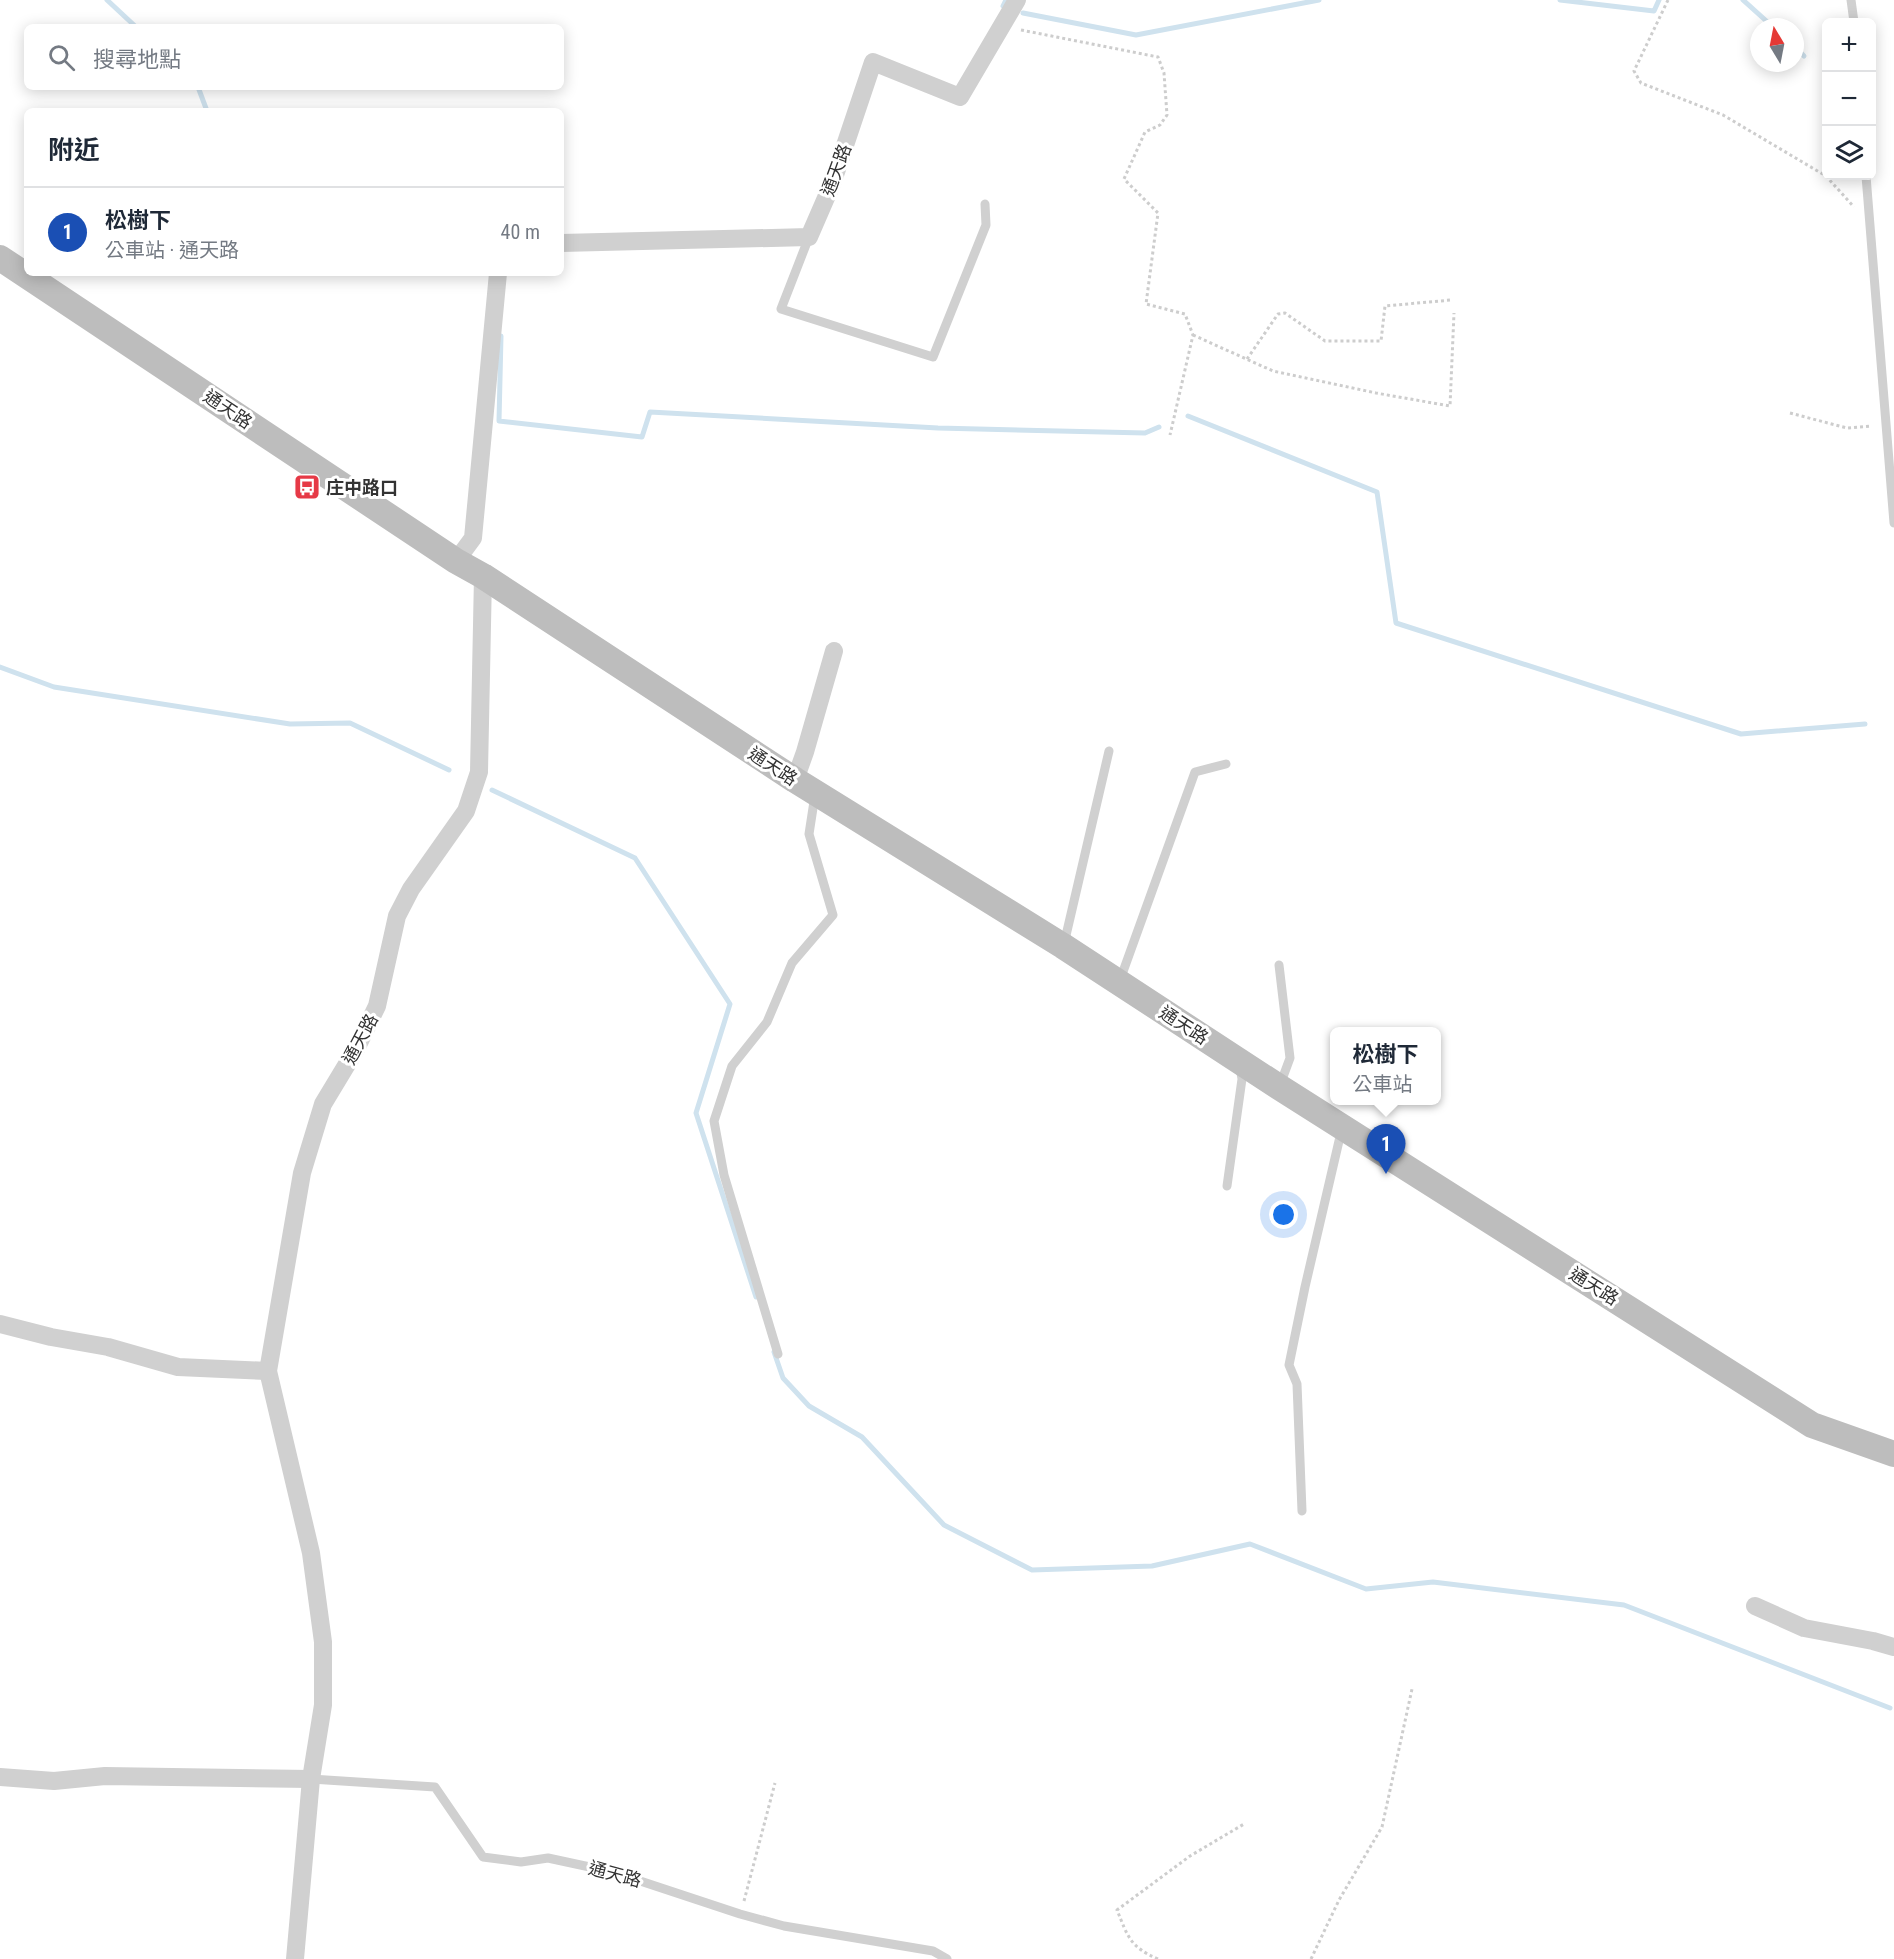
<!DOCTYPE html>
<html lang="zh-TW">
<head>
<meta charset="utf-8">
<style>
  :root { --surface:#fff; --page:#f2f2f3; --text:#1f2937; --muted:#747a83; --line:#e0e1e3; --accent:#e63946 }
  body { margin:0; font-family:"Roboto Condensed","Noto Sans TC",sans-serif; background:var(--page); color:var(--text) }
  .controls { position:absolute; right:18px; top:18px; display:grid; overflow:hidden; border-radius:9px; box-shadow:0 3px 15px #0003 }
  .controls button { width:54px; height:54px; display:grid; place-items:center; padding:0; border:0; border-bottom:2px solid var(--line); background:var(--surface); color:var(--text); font:30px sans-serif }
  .compass { position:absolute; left:1750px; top:18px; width:54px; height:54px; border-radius:50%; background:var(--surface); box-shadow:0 3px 15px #0003; rotate:350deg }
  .you { position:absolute; left:1284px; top:1215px; width:21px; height:21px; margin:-15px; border:4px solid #fff; border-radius:50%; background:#1a73e8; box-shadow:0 0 0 9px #1a73e833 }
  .badge { display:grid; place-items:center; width:39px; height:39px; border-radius:50%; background:var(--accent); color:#fff; font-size:20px; font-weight:700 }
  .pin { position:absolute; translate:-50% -50px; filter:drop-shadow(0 2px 3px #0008) }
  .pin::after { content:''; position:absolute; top:32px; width:21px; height:18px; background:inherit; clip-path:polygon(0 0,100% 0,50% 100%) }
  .popup { position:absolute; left:1330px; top:1027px; width:111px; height:78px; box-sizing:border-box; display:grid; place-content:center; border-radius:9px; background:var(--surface); filter:drop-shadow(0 2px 4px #0005); font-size:20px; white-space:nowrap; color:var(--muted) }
  .popup b { font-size:22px; color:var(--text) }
  .popup::after { content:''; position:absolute; left:50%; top:100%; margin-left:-12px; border:12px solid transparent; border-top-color:var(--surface) }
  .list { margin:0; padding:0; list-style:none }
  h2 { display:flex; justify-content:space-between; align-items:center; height:78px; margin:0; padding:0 24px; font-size:26px }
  h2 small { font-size:20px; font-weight:400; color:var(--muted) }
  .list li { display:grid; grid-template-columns:39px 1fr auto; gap:18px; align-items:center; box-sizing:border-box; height:90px; padding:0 24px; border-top:2px solid var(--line) }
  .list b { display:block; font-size:22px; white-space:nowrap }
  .list p { margin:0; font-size:20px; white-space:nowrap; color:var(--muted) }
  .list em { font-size:20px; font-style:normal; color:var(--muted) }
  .icon { flex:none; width:33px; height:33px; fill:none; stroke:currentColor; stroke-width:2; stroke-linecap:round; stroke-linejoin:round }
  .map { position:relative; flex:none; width:1894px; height:1959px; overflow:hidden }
  .search { position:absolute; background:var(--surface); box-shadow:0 3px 15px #0003; left:24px; top:24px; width:540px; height:66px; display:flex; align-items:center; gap:15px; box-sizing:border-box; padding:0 21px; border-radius:9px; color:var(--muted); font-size:22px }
  .panel { position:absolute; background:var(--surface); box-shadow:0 3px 15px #0003; left:24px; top:108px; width:540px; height:168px; border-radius:9px }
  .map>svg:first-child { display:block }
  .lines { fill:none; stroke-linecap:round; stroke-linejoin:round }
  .stream { stroke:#cfe2ee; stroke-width:5 }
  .path { stroke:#cdcdcd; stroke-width:3; stroke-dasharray:3 3; stroke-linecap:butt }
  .lane { stroke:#d0d0d0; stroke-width:9 }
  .street { stroke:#d0d0d0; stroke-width:18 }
  .secondary { stroke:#bdbdbd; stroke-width:26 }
  .labels { text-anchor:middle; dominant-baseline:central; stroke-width:6; stroke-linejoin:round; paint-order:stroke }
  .street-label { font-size:18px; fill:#333; stroke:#fff }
  .poi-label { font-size:18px; font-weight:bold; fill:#333; stroke:#fff; text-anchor:start }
</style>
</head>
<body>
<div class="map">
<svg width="1894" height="1959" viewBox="0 0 1894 1959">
  <rect width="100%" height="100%" fill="#fff"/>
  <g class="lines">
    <!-- stream -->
    <g class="stream">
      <polyline points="107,0 136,27"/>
      <polyline points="1560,0 1654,11 1659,0"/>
      <polyline points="1743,0 1773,27"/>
      <polyline points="1003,6 1006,0"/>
      <polyline points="1023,13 1136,35 1319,0"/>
      <polyline points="1795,47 1804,56"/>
      <polyline points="198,87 207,111"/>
      <polyline points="501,336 499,421 642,437 650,412 938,428 1145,433 1159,427"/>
      <polyline points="1188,416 1377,492 1396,623 1741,734 1865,724"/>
      <polyline points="0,667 54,687 290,724 350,723 449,770"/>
      <polyline points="492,790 635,858 730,1004 696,1113 756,1297"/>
      <polyline points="774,1352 783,1378 809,1406 862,1437 944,1525 1032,1570 1152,1566 1250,1544 1366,1589 1433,1582 1624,1605 1890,1708"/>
    </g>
    <!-- path -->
    <g class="path">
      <polyline points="1668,0 1634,71 1641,83 1723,115 1826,176 1854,207"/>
      <polyline points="1021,30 1158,57 1164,73 1167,115 1160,125 1145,132 1124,179 1158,213 1146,304 1185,314 1193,335 1170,435"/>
      <polyline points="1193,335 1273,371 1376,393 1450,406 1454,313"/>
      <polyline points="1247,359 1278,314 1285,313 1325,341 1381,341 1385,306 1451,300"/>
      <polyline points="1790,413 1847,428 1872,426"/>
      <polyline points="744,1901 775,1783"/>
      <path d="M1158,1959C1130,1947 1128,1937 1117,1910L1190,1856L1244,1824"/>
      <polyline points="1311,1959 1339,1900 1382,1827 1412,1689"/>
    </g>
    <!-- lane -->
    <g class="lane">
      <polyline points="1851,0 1854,22"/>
      <polyline points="1866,176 1894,523"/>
      <polyline points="809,237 781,309 933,357 986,225 985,204"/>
      <polyline points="1064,944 1109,751"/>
      <polyline points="1279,965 1290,1058 1280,1085"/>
      <polyline points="1120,980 1195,772 1226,764"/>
      <polyline points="1227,1186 1242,1079 1240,1067"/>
      <polyline points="778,1354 724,1175 714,1121 732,1066 767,1022 792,963 833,915 809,834 815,795"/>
      <polyline points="1302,1511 1297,1384 1289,1365 1305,1287 1342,1128"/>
      <polyline points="311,1779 435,1787 483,1857 521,1862 548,1858 613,1872 740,1914 784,1926 933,1951 947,1959"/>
    </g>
    <!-- street -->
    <g class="street">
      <polyline points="561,243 809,237 832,184 873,62 960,97 1017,0"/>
      <polyline points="456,561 473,538 498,273"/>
      <polyline points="795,780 805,752 834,651"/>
      <polyline points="0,1324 51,1337 108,1347 178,1367 268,1371"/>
      <polyline points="1755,1606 1804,1628 1873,1641 1894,1647"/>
      <polyline points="0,1777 54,1781 105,1776 311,1779"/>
      <polyline points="295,1959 311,1779 323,1705 323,1642 311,1553 268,1371 302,1173 323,1104 355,1051 377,1006 397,916 411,889 466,811 479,772 483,576"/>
    </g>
    <!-- secondary -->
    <polyline class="secondary" points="0,258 456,561 483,576 795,780 1063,946 1279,1087 1812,1425 1894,1454"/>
  </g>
  <!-- icons -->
  <defs>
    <symbol id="bus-square" viewBox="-11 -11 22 22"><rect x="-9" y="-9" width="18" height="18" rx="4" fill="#e63946" stroke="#fff"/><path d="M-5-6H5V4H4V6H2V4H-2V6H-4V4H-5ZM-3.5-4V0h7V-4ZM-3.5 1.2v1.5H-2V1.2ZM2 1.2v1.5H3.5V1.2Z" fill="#fff"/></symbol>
  </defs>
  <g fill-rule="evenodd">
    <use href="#bus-square" x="292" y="472" width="30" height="30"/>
  </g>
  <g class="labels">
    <!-- street labels -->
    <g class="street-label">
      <text transform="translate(836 170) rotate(-70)">通天路</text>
      <text transform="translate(228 409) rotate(34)">通天路</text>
      <text transform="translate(773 766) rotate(33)">通天路</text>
      <text transform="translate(1184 1025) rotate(33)">通天路</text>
      <text transform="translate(360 1039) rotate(-62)">通天路</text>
      <text transform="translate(1594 1286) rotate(32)">通天路</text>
      <text transform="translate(615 1874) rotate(15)">通天路</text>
    </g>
    <!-- poi labels -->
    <g class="poi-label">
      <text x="326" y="487">庄中路口</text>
    </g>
  </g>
</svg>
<div class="controls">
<button>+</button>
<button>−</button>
<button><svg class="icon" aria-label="layers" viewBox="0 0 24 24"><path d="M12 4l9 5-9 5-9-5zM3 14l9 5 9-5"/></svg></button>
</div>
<svg class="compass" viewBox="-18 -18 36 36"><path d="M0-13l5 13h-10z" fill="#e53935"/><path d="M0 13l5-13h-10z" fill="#747a83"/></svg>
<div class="you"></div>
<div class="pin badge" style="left:1386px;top:1174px;background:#1a4fb4">1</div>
<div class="popup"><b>松樹下</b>公車站</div>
<div class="search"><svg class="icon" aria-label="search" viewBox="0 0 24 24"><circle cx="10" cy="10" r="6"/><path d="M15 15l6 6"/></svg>搜尋地點</div>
<section class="panel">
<h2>附近<small></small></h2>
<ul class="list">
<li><span class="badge" style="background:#1a4fb4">1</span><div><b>松樹下</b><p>公車站 · 通天路</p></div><em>40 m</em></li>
</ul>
</section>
</div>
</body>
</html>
